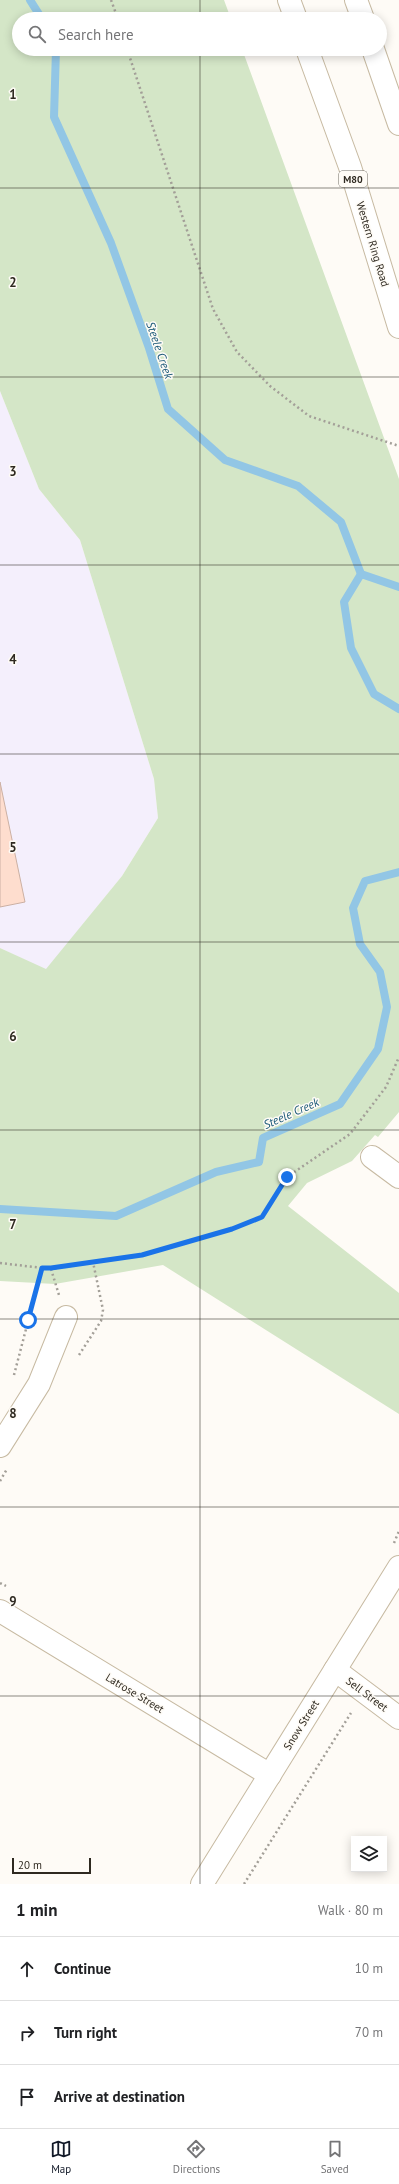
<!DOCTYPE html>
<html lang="en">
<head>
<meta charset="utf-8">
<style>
  :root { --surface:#fff; --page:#f6f6f6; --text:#202124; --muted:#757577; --line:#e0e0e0; --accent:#111827 }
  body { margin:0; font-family:"PT Sans",sans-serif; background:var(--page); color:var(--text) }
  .controls { position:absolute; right:12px; bottom:12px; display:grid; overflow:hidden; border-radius:0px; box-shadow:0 2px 10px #0003 }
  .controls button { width:36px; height:36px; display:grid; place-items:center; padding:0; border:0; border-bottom:1px solid var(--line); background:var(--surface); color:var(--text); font:20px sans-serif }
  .scale { position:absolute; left:12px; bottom:10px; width:79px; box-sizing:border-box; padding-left:4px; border:2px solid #2e2920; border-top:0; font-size:11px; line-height:14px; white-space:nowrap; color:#2e2920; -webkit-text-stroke:3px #fefbf6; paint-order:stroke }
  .stop { position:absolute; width:12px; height:12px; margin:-9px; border:3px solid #1a73e8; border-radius:50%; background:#fff }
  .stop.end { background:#1a73e8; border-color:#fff; box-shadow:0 1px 4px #0008 }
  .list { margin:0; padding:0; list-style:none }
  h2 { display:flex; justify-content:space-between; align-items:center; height:52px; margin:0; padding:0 16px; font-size:17px }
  h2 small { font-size:13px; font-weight:400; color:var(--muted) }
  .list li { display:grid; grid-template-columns:26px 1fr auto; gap:12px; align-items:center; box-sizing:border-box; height:64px; padding:0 16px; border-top:1px solid var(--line) }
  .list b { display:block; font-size:15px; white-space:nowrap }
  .list em { font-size:13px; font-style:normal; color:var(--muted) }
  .icon { flex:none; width:22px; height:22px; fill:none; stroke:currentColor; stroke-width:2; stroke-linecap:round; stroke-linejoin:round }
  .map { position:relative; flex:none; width:399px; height:1884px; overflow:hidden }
  .search { position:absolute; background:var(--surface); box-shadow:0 2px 10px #0003; left:12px; right:12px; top:12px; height:44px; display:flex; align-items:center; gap:10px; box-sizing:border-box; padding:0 14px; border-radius:22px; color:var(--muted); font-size:15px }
  .sheet { height:244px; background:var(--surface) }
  nav { display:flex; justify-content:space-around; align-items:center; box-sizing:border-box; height:56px; border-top:1px solid var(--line); background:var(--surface); font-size:11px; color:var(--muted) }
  nav a { display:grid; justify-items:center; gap:2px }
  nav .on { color:var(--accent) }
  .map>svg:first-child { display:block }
  .industrial { fill:#f4effc }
  .green { fill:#d4e6c7 }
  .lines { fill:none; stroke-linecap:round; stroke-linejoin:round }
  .stream { stroke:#92c6e5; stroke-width:8 }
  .building { fill:#feddce; stroke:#cbb0a3 }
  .minor-casing { stroke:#c7baa2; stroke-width:24 }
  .highway-casing { stroke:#c7baa2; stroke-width:24 }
  .path { stroke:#a39f98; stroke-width:2.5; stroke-dasharray:2 3; stroke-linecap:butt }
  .minor { stroke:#fff; stroke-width:22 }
  .highway { stroke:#fff; stroke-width:22 }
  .route { stroke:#1a73e8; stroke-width:5 }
  .grid { fill:none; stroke:#2e2920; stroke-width:1; stroke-opacity:0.55 }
  .labels { text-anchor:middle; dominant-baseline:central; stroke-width:3; stroke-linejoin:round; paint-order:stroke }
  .shield { fill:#fefbf6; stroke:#6c6860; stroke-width:1 }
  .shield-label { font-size:10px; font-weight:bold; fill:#2e2920 }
  .street-label { font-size:11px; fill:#2e2920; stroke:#fefbf6 }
  .water-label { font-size:12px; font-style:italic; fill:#1b5978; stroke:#fefbf6 }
  .grid-label { font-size:13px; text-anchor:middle; font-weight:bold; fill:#2e2920; stroke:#fefbf6; stroke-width:3; stroke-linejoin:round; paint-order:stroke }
</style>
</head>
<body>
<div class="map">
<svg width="399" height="1884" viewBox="0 0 399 1884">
  <rect width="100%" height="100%" fill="#fefbf6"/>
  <!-- industrial -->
  <polygon class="industrial" points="0,391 39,489 80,540 154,779 158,818 122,876 46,970 0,948"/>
  <!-- green -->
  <polygon class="green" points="0,0 224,0 231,19 19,19 19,49 242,49 399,479 399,1112 378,1137 375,1135 352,1161 307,1183 288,1206 399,1293 399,1414 163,1265 55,1284 0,1281 0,948 46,969 122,876 158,818 154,779 80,540 39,489 0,391"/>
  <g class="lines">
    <!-- stream -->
    <g class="stream">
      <polyline points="30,0 42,19"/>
      <polyline points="56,49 54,117 111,243 149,348 168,409 225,460 298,486 341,522 361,574"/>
      <polyline points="399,587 361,574 344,602 351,648 374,694 399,709"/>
      <polyline points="0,1209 116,1216 216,1172 259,1162 263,1138 340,1104 378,1049 387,1007 380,972 360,944 353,908 365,881 399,872"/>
    </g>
  </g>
  <!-- building -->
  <polygon class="building" points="0,782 25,902 0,907"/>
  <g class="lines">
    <defs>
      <g id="minor">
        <polyline points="372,1157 399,1177"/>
        <polyline points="0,1446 39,1384 66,1317"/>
        <polyline points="0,1611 270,1775"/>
        <polyline points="335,1670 399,1718"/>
        <polyline points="202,1884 399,1567"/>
      </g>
      <g id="highway">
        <polyline points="289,0 296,19"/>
        <polyline points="356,0 363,19"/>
        <polyline points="307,49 350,167 399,327"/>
        <polyline points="373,49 399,124"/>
      </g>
    </defs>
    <!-- minor casing -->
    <use href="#minor" class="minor-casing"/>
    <!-- highway casing -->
    <use href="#highway" class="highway-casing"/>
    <!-- path -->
    <g class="path">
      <polyline points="111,0 118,19"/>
      <polyline points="127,49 213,309 237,352 270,386 309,416 399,446"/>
      <polyline points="0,1263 51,1269 142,1255 232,1229 262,1217 287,1177 350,1134 386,1087 399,1057"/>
      <polyline points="51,1269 59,1295"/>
      <polyline points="79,1355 101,1321 103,1310 93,1262"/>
      <polyline points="14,1375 42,1268"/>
      <polyline points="0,1481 7,1469"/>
      <polyline points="394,1543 399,1531"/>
      <polyline points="0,1583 6,1586"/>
      <polyline points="244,1884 351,1713"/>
    </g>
    <!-- minor -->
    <use href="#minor" class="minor"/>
    <!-- highway -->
    <use href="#highway" class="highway"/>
  </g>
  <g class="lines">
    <!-- route -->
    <polyline class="route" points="28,1320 42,1268 51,1268 142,1255 232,1229 262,1217 287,1177"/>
  </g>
  <!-- grid -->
  <path class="grid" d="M200,0V19M200,49V1884M0,188H399M0,377H399M0,565H399M0,754H399M0,942H399M0,1130H399M0,1319H399M0,1507H399M0,1696H399"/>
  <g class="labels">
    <!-- shield labels -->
    <rect class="shield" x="339" y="171" width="28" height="16" rx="3"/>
    <g class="shield-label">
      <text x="353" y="179">M80</text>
    </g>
    <!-- street labels -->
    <g class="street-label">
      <text transform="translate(373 244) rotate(73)">Western Ring Road</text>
      <text transform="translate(135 1693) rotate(31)">Latrose Street</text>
      <text transform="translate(367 1694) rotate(37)">Sell Street</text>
      <text transform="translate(301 1725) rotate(-58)">Snow Street</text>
    </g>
    <!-- water labels -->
    <g class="water-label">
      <text transform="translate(160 350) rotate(71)">Steele Creek</text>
      <text transform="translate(291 1113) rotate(-24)">Steele Creek</text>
    </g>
  </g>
  <g class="grid-label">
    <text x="13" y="99">1</text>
    <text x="13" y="287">2</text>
    <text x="13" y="476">3</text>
    <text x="13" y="664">4</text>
    <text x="13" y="852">5</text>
    <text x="13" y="1041">6</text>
    <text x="13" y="1229">7</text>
    <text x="13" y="1418">8</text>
    <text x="13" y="1606">9</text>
  </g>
</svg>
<div class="controls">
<button><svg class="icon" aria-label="layers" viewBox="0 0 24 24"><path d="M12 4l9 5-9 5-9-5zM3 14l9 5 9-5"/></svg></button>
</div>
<div class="scale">20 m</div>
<div class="stop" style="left:28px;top:1320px"></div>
<div class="stop end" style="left:287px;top:1177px"></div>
<div class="search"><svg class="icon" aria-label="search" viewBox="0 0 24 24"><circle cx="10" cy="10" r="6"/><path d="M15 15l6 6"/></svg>Search here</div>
</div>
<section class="sheet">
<h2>1 min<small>Walk · 80 m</small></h2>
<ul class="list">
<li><svg class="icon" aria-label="ahead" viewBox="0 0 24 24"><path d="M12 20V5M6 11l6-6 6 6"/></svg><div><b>Continue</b></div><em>10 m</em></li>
<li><svg class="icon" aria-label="right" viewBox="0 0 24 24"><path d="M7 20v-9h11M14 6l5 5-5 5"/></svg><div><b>Turn right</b></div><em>70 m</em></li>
<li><svg class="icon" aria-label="arrive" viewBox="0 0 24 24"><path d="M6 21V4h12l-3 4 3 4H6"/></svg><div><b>Arrive at destination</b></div></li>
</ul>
</section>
<nav>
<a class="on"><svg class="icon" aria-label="map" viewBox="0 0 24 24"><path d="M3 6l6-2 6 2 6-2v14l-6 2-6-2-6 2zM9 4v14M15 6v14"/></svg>Map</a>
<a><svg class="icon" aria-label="directions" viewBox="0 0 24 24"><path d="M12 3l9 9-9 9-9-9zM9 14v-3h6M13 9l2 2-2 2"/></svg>Directions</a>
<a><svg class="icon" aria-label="saved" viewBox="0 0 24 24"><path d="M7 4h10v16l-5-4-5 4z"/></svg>Saved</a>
</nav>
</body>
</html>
